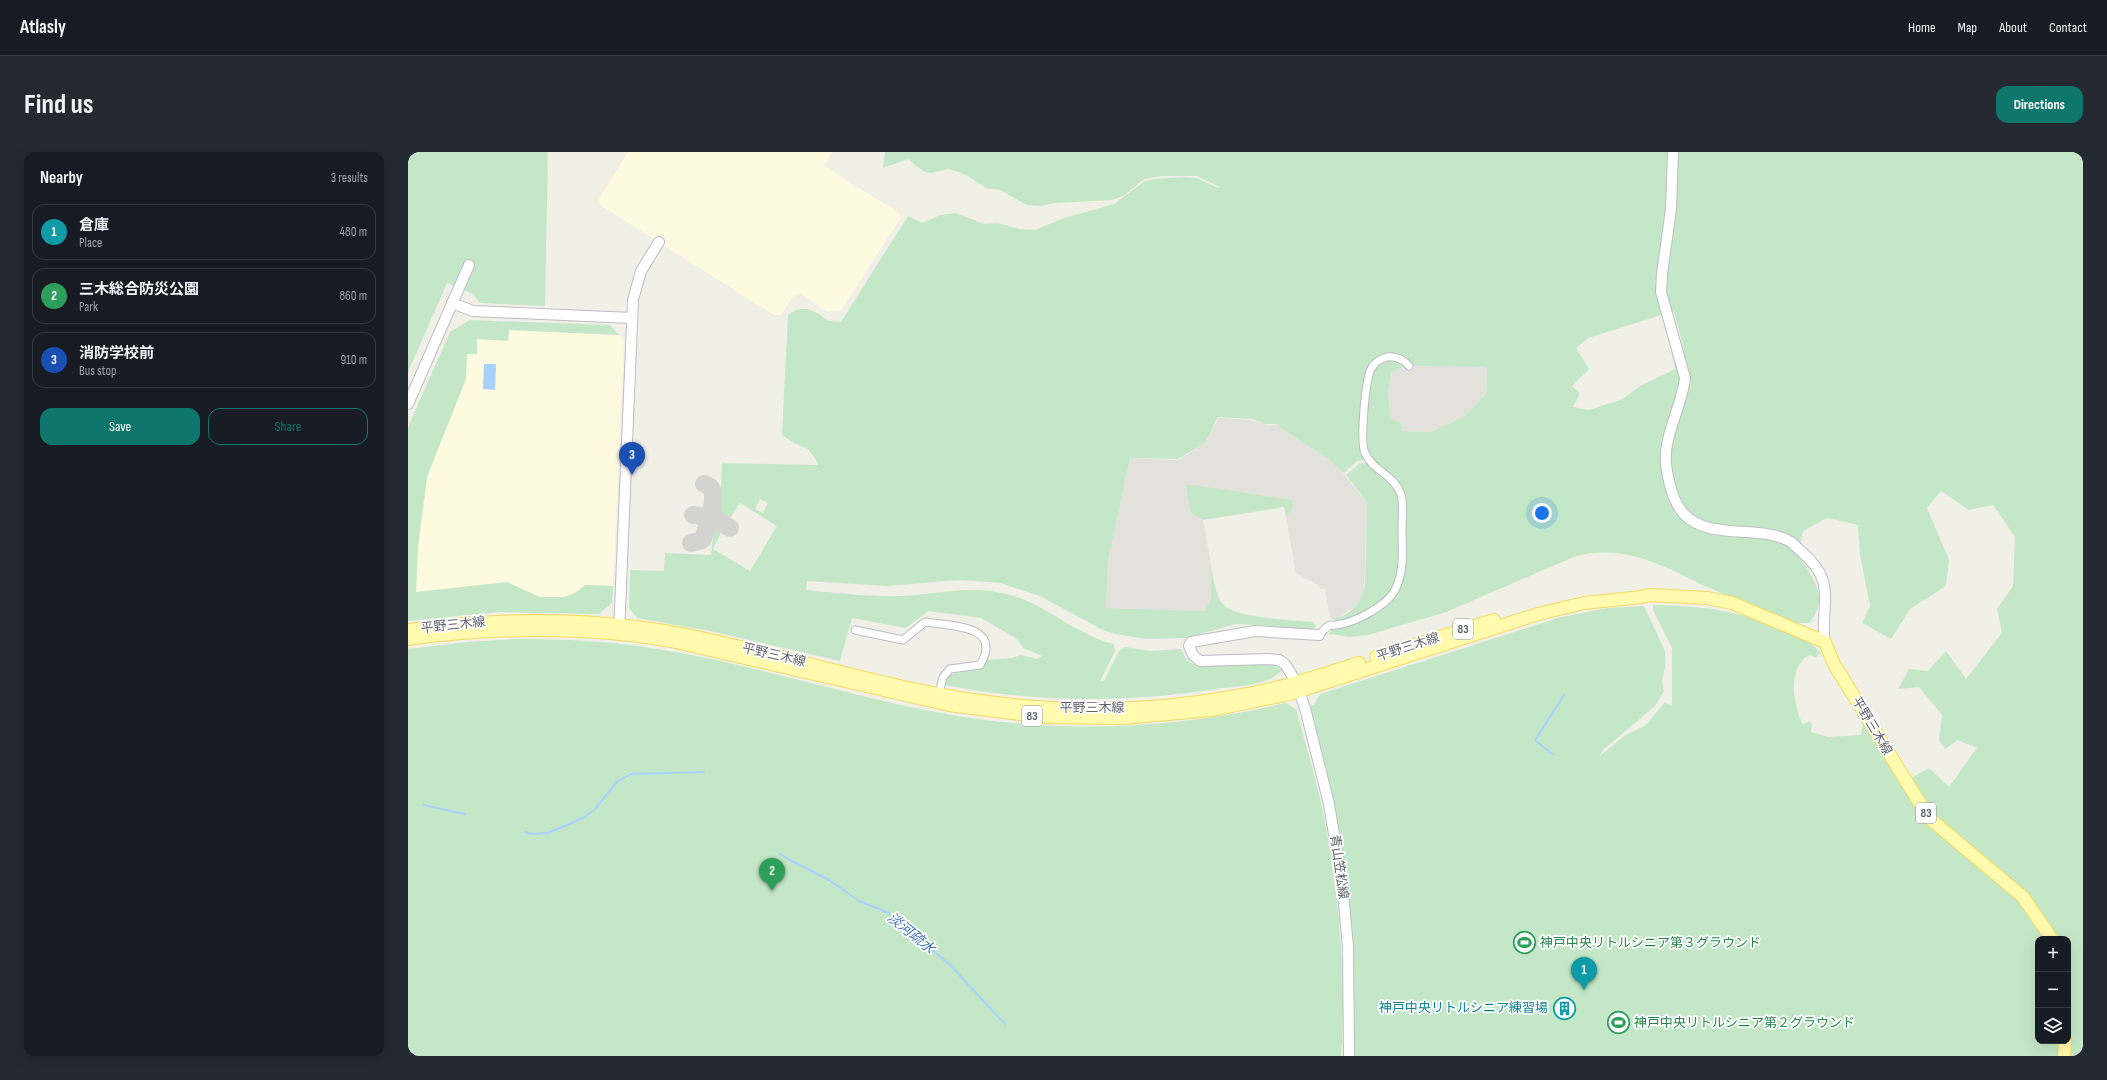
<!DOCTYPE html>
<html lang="en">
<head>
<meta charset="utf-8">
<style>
  :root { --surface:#171b24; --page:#242831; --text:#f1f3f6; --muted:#9ea1a6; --line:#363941; --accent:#0f766e }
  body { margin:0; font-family:"Sofia Sans Condensed","Noto Sans JP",sans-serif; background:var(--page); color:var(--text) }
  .controls { position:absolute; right:12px; bottom:12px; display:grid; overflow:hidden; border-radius:8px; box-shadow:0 4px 16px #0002 }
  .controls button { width:36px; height:36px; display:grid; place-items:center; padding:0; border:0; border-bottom:1px solid var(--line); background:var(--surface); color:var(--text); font:20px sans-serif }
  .you { position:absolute; left:1134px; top:361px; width:14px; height:14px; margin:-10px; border:3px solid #fff; border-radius:50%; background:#1a73e8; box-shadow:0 0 0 6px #1a73e833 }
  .badge { display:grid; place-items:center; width:26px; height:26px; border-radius:50%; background:var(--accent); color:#fff; font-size:13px; font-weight:700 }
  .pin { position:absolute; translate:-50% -33px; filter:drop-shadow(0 1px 2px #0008) }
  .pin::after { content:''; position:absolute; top:21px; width:14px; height:12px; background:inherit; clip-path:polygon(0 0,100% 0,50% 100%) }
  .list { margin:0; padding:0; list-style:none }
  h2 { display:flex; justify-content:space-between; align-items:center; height:52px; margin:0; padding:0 16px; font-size:17px }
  h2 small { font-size:13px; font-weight:400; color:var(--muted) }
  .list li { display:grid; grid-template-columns:26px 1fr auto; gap:12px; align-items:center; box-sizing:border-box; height:56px; margin:0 8px 8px; padding:0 8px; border:1px solid var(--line); border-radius:12px }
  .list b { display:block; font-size:15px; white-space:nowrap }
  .list p { margin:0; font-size:13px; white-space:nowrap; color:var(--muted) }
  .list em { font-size:13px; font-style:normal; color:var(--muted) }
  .actions { display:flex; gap:8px; padding:12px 16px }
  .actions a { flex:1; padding:9px 0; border:1px solid var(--accent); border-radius:12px; text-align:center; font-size:14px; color:var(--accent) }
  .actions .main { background:var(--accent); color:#fff }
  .icon { flex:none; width:22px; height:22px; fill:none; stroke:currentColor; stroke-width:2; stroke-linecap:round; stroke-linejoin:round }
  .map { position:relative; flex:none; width:1675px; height:904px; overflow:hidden; border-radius:12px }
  header { display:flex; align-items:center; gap:24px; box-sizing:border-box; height:56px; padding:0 20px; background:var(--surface); border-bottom:1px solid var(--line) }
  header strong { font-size:19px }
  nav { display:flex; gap:22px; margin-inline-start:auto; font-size:14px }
  .intro { display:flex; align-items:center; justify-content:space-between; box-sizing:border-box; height:96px; padding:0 24px }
  h1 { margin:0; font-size:28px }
  .button { padding:10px 18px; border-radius:12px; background:var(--accent); color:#fff; font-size:14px; font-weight:700 }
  main { display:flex; gap:24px; padding:0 24px }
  aside { flex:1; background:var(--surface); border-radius:12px; box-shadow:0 4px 16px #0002 }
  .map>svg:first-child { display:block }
  .commercial { fill:#fefadf }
  .industrial { fill:#e2e1db }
  .green { fill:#c4e8c7; fill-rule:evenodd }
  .water { fill:#a9d1ff }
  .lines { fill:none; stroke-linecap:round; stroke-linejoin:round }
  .stream { stroke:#a9d1ff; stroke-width:2 }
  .taxiway { stroke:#d4d4d0; stroke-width:18 }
  .street-casing { stroke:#b9bcc1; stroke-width:9 }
  .secondary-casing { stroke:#babdc3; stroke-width:12 }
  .primary-casing { stroke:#f4d95d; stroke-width:14 }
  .street { stroke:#fff; stroke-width:7 }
  .secondary { stroke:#fff; stroke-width:10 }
  .primary { stroke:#fffaae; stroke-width:12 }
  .labels { text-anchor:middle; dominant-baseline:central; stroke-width:3.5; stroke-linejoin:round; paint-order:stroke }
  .shield { fill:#fff; stroke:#8e9195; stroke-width:1 }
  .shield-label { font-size:12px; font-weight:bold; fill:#5e6268 }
  .street-label { font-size:13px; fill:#5e6268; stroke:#fff }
  .leisure-label { font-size:13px; fill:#27864d; stroke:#fff; text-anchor:start }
  .culture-label { font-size:13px; fill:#0d838f; stroke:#fff; text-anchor:end }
  .water-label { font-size:14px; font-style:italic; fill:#4474be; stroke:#fff }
</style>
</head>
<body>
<header>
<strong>Atlasly</strong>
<nav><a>Home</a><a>Map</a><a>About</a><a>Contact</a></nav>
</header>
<div class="intro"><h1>Find us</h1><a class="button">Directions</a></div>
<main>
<aside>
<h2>Nearby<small>3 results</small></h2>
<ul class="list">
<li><span class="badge" style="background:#0f9aa8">1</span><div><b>倉庫</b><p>Place</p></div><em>480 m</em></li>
<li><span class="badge" style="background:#2e9e5b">2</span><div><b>三木総合防災公園</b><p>Park</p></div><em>860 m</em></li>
<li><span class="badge" style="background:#1a4fb4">3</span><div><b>消防学校前</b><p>Bus stop</p></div><em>910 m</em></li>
</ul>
<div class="actions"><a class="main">Save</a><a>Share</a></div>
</aside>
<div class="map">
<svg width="1675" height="904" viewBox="0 0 1675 904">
  <rect width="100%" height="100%" fill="#f1f0e7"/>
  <!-- commercial -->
  <g class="commercial">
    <polygon points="220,0 424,0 416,14 491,61 493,65 433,159 419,159 393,142 384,145 373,163 366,163 192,53 191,47"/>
    <polygon points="100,178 211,183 216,188 205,434 178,433 167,441 156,445 132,445 118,440 8,440 10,395 19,325 58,227 59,202 69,202 69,187 99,189"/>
  </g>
  <!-- industrial -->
  <g class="industrial">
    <polygon points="997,214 1079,215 1078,242 1056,265 1022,280 993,279 993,271 983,266 980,243 983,221"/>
    <polygon points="811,266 844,268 861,274 870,272 930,315 959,350 956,442 950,452 930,466 922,466 917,436 912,437 910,433 888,421 878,365 884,355 778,332 782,360 795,368 804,418 804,447 797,459 698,456 700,409 722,306 771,308 798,290"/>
  </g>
  <!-- green -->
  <g class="green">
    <polygon points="0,0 140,0 137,154 72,151 65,142 39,131 0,220"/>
    <path d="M477,0H1675V904H945C949,785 933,669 902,554L906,553L912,542L1153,465L1200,456L1236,454L1257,499V516L1254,529L1256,539L1247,554L1195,598L1191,605L1216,584L1238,573L1257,550L1264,554V496L1245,458V453C1294,454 1329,458 1374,477C1389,483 1402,489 1413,501L1407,506L1402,503C1379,514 1385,552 1394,571L1397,572L1401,569L1404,572L1403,580L1420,585L1453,583L1455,569L1492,632L1521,616L1541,635L1569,596L1550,588L1537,597L1531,588L1534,563L1511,535L1490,537L1501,517L1520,519L1538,499L1558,527L1594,481L1589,457L1605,434L1607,385L1585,353L1561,358L1533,339L1519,356L1541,408L1538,434L1502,457L1483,487L1454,471L1462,454L1452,403L1450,373L1419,366L1395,379L1390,403C1404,424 1423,447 1401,471H1382C1356,460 1330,449 1304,437C1258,416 1220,391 1168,404L1038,460L960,483L941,485L921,482L924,477C986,458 1000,442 997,377C996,362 999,346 990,333C981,317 959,312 957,291C956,279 960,226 966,216C973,204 988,205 997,214L983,221L980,243L983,266L993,271V279L1022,280L1056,265L1078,242L1079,215L1002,214L1000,208C989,203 978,199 968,208C955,219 951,273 953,291C953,298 955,303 959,308L949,309L936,321L920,307L873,276L870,272H856L845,267L810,265L798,290L770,307L722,306L700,409L698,456L797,459L803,447L804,418C806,429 808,448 818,455C832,466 886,468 905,470L908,474L905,478L854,473L827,472L778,486L738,487L707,482L693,477L632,444L592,431L551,428L480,434L399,429L398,438C430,441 461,445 493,444C532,442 562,432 602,443C639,453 668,483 706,492L707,499L692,529H696L711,499L717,495L742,499L773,497L779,509L792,515L865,512L874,518C861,533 833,534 815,536C722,551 629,551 536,533L541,523C553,517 571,523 578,508L604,506L613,503L629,507L634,504L615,496L609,487L573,466L520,459L498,476L444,466L432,509L302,479L229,466L221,456L222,418L256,419L257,401L303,403L306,376L313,381L305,397L342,419L369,374L332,351L322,366L312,361L314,311L409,313L410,311L400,297L386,291L374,283L380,163L390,157H400L411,162L420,169L433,170L500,64L514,71L532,63L548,61L576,72L590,71L611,77L627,78L656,66L706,52L737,29L746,27L775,25L789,26L810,36L812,35L789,24H754L736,27L715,44L704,48L647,51L633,54L619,53L592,38L578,36L560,24L550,20L540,17L523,21L517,20L508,14L500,7L475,16ZM1266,159L1276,198L1264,202L1267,217L1232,234L1215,247L1181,258L1165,255L1172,241L1164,234L1181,217L1168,196L1180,186ZM352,347L360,351L355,361L347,357ZM1630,787H1660V889H1630Z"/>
    <polygon points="62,168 202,173 211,183 101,178 100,189 69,187 69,202 59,202 58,227 19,325 10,395 8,440 99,430 132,445 156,445 167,441 177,433 205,434 204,451 191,462 92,460 0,469 0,275 42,180"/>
    <path d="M960,310C970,319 981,327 988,339C997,353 993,429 981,443C969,457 948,464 931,470L922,466C939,468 955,450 957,434L959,350L938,323L951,312Z"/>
    <polygon points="778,332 884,348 885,355 878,365 876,355 795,368 782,360"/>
    <path d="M106,487C156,487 206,489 255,498C361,515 463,552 570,567C673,581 777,575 878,551L888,557C899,598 912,639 919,681C932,754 938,829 933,904H0V497L59,490Z"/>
  </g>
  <!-- water -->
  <polygon class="water" points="76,212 88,212 87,238 75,237"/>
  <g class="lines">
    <!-- stream -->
    <g class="stream">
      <polyline points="1144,602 1127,588 1156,543"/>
      <polyline points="16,653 57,662"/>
      <polyline points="117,680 124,682 140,681 175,666 186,658 209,630 223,622 296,620"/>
      <polyline points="371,701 380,707 421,728 451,749 481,761 542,813 597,872"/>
    </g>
    <!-- taxiway -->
    <g class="taxiway">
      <path d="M296,332C313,336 300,356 306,366"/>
      <polyline points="285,363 304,365 322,376"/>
      <path d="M283,391L294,388C300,379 296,368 310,369"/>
    </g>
    <defs>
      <g id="street">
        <path d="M447,478L495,488L517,470C543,474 596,473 572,513L542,517L535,525L531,542"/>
        <path d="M911,483C914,480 918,475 922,473C924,473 927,474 928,473C946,471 979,454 987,438C997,418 994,397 994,376C994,365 996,353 993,342C986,323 965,319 957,301C952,289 957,230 963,217C966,211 973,206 979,205C988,204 995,207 1001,214"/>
      </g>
      <g id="secondary">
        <path d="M1265,0L1263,57L1254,122L1253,140L1277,226C1274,254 1255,285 1258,312C1260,328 1265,350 1276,362C1301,389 1353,372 1383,390C1387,393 1390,397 1394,400C1402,407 1410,416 1414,426C1421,445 1413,470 1417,490"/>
        <polyline points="44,151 65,159 224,166"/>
        <polyline points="0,252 61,113"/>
        <polyline points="211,481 225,148 233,119 251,90"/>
        <polyline points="911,483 847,479 783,490 781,494 785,503 792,509 860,507 871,508 877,512 888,530 897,556 921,652 934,730 940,795 941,904"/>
      </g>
      <g id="primary">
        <path d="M0,478C97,465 193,465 289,485C392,507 493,541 597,552C674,561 753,558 829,544C870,537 911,524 951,511"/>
        <path d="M0,487C84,475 185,474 268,490L541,553L637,565L715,566L804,558L882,542L1130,462L1176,451L1234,445L1240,443L1299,446L1324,451L1417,490L1426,512L1521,666L1615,745L1644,787"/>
        <polyline points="968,505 1086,468"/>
        <polyline points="1656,904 1657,889"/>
      </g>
    </defs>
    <!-- street casing -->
    <use href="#street" class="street-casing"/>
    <!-- secondary casing -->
    <use href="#secondary" class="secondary-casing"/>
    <!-- primary casing -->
    <use href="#primary" class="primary-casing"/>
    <!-- street -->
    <use href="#street" class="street"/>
    <!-- secondary -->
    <use href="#secondary" class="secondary"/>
    <!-- primary -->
    <use href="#primary" class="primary"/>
  </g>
  <!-- icons -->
  <defs>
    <symbol id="stadium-ring" viewBox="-11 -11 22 22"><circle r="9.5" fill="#fff" stroke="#2e9e5b" stroke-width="1.5"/><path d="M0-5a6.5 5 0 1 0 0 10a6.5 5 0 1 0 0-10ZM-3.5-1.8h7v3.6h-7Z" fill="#2e9e5b"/></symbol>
    <symbol id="building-ring" viewBox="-11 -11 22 22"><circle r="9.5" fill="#fff" stroke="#0f9aa8" stroke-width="1.5"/><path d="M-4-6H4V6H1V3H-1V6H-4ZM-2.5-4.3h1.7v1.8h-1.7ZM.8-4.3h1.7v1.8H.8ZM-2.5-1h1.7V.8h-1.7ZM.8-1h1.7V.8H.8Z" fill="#0f9aa8"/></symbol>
  </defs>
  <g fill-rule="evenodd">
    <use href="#stadium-ring" x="1104" y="778" width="25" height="25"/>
    <use href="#building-ring" x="1144" y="844" width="25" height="25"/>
    <use href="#stadium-ring" x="1198" y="858" width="25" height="25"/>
  </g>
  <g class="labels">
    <!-- shield labels -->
    <g class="shield">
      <rect x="1045" y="467" width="20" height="20" rx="3"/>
      <rect x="614" y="554" width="20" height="20" rx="3"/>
      <rect x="1508" y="651" width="20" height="20" rx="3"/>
    </g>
    <g class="shield-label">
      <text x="1055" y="477">83</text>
      <text x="624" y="564">83</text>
      <text x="1518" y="661">83</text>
    </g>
    <!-- street labels -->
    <g class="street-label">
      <text transform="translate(45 473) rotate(-6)">平野三木線</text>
      <text transform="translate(1000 495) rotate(-18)">平野三木線</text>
      <text transform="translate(366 503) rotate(13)">平野三木線</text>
      <text x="684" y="556">平野三木線</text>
      <text transform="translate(1464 574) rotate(59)">平野三木線</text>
      <text transform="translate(931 715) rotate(82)">青山笠松線</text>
    </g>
    <!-- leisure labels -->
    <g class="leisure-label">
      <text x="1132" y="791">神戸中央リトルシニア第３グラウンド</text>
      <text x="1226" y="871">神戸中央リトルシニア第２グラウンド</text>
    </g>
    <!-- culture labels -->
    <g class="culture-label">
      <text x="1140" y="856">神戸中央リトルシニア練習場</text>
    </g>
    <!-- water labels -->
    <g class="water-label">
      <text transform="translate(503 781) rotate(39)">淡河疏水</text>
    </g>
  </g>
</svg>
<div class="controls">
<button>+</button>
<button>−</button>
<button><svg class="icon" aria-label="layers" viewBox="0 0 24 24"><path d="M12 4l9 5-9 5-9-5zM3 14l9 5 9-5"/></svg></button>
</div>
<div class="you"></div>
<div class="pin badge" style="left:1176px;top:838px;background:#0f9aa8">1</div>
<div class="pin badge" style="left:364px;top:739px;background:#2e9e5b">2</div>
<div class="pin badge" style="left:224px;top:323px;background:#1a4fb4">3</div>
</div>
</main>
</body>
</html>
